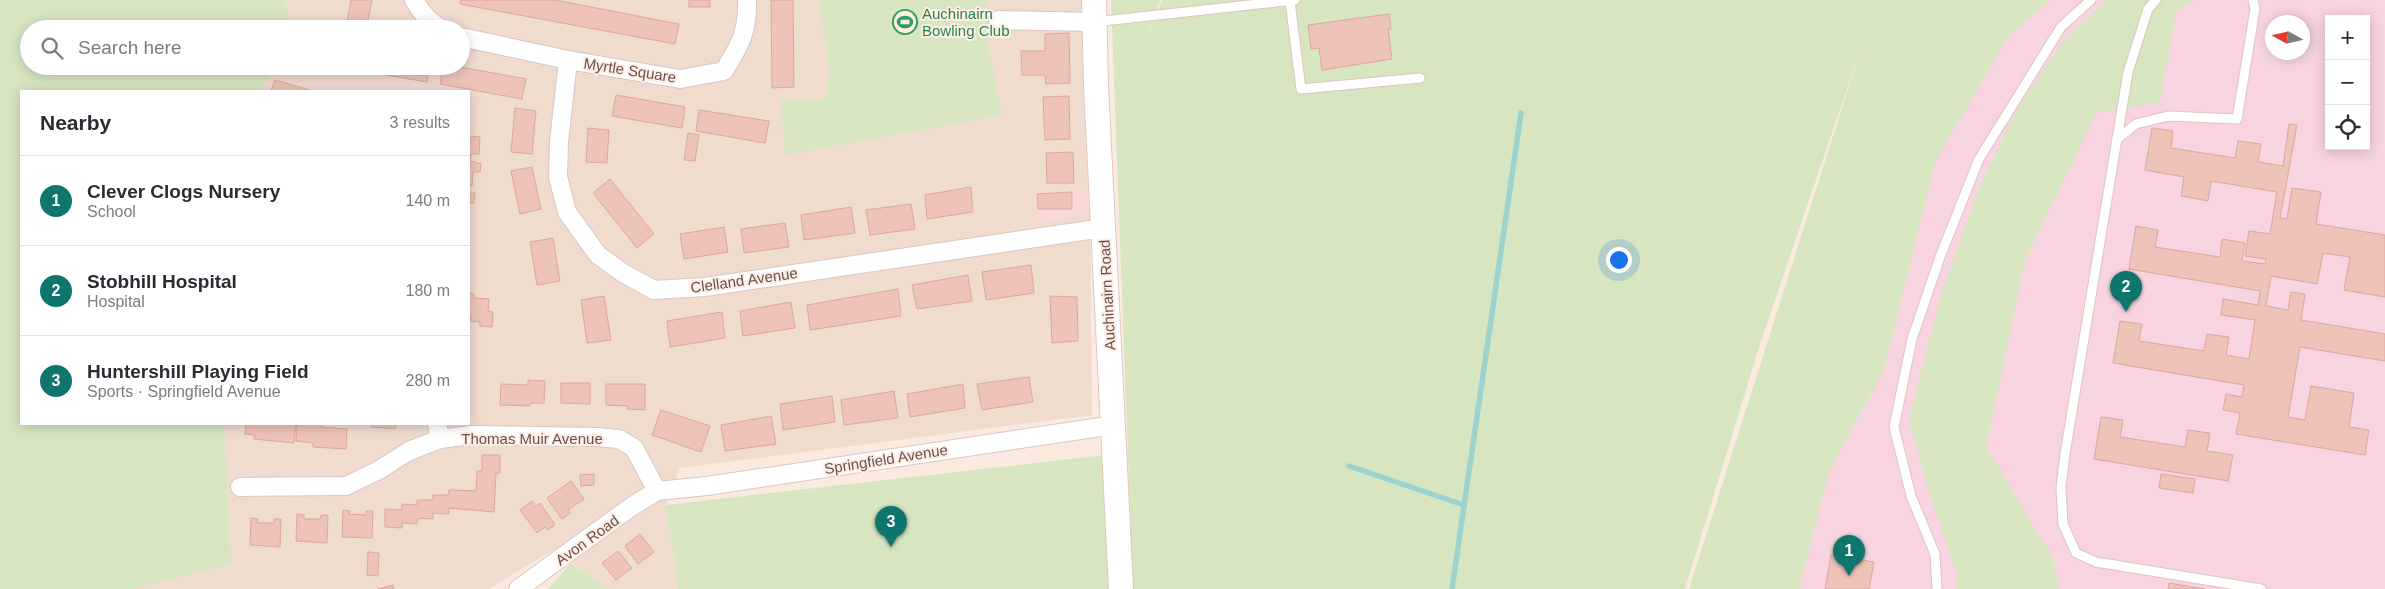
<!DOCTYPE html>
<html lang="en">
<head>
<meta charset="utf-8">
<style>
  :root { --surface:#fff; --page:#f7f7f7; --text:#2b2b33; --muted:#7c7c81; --line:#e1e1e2; --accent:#0f766e }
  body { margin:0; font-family:Arial,sans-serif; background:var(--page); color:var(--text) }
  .controls { position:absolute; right:15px; top:15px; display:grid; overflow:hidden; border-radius:0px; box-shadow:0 2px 12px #0003 }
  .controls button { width:45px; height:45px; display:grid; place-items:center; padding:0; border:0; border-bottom:1px solid var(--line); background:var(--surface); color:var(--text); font:25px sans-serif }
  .compass { position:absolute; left:2265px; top:15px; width:45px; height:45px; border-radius:50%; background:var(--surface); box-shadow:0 2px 12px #0003; rotate:278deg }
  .you { position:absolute; left:1618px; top:259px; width:18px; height:18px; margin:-12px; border:4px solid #fff; border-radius:50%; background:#1a73e8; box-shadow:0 0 0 8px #1a73e833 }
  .badge { display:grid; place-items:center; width:32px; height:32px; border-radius:50%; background:var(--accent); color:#fff; font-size:16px; font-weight:700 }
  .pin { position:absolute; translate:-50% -41px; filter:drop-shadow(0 1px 2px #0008) }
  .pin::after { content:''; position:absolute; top:26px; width:18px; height:15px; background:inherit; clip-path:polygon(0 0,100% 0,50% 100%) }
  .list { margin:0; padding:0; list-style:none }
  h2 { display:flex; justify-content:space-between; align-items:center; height:65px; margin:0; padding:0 20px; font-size:21px }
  h2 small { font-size:16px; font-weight:400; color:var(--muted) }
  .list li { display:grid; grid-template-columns:32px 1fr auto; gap:15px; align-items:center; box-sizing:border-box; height:90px; padding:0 20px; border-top:1px solid var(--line) }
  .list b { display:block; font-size:19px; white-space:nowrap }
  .list p { margin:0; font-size:16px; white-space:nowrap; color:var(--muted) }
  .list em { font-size:16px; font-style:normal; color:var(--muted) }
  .icon { flex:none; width:28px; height:28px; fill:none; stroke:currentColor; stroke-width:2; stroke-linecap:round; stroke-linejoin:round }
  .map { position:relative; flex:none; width:2385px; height:589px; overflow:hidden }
  .search { position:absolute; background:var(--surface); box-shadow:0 2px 12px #0003; left:20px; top:20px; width:450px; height:55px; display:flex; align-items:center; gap:12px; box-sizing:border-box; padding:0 18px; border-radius:28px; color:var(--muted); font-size:19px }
  .panel { position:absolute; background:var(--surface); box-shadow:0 2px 12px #0003; left:20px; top:90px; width:450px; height:335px; border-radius:0px }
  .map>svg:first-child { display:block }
  .residential { fill:#f0dbcf; fill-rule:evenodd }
  .commercial { fill:#f9d8d5 }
  .medical { fill:#f7d4e0; fill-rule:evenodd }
  .green { fill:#d7e5c1 }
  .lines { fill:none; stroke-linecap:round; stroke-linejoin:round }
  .stream { stroke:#9ed2cf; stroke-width:5.5 }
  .building { fill:#edc3ba; stroke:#dea79c }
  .lane-casing { stroke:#ddc6bd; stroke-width:11 }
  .street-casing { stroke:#ddc6bd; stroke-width:20 }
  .secondary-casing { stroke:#e3c7be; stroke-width:26 }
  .lane { stroke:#fff; stroke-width:9 }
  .street { stroke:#fff; stroke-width:18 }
  .secondary { stroke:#fff; stroke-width:24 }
  .labels { text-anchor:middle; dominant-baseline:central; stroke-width:4; stroke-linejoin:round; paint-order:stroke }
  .leisure-label { font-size:15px; fill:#27864d; stroke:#fdefe6; text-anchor:start }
  .street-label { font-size:15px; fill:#6e4f4a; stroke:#fdefe6 }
</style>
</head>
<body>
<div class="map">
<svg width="2385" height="589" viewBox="0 0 2385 589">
  <rect width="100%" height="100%" fill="#faeae0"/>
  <!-- residential -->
  <path class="residential" d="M0,0H1081L1088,192H1034V223L1090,214L1092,415L680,468L666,505L678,589H610L553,550L489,589H0ZM29,29H461V66H29ZM21,91H469V424H21Z"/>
  <!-- commercial -->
  <polygon class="commercial" points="1034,192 1088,192 1090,214 1034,223"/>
  <!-- medical -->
  <path class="medical" d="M2017,0H2385V589H1773L1935,122ZM2329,19H2366V146H2329ZM2272,22H2302V52H2272Z"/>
  <!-- green -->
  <g class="green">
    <polygon points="0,0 285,0 292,29 29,29 29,66 289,66 270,72 261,91 21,91 21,424 224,424 231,564 132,589 0,589"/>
    <polygon points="818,0 986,0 988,44 1002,115 786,155 781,100 825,99 830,67"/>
    <polygon points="1111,0 1160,0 1148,35 1162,0 2050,0 2007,39 1935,162 1884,370 1829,472 1799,589 1689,589 1862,45 1759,347 1685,589 1133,589"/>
    <polygon points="2106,0 2195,0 2177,9 2160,103 2097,112 2025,261 1986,447 2053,558 2059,589 1955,589 1957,574 1930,497 1909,419 1941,295 1979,187 2019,106 2064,40"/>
    <polygon points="1105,455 1111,589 678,589 666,505"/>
    <polygon points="571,563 610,589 548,589"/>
  </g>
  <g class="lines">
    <!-- stream -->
    <g class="stream">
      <polyline points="1349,466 1464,505"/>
      <polyline points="1452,589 1521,113"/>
    </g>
  </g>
  <!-- building -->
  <g class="building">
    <polygon points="351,0 372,0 367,25 347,21"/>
    <polygon points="461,0 555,0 679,24 675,44 460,4"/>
    <rect x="689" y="0" width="21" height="7"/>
    <polygon points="771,0 793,0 794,87 772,88"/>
    <polygon points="1389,14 1391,29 1388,29 1392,59 1322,70 1319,48 1311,49 1308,25"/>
    <polygon points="1069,33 1070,83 1046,84 1045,75 1022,75 1021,51 1045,51 1045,34"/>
    <polygon points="358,66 429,66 427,82 358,70"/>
    <polygon points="443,66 455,66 526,79 522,99 440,84"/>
    <polygon points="275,80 313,91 271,91"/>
    <polygon points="616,95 685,107 682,128 612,116"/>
    <polygon points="1069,96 1070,139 1045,140 1043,97"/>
    <polygon points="515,108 536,111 532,154 511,152"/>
    <polygon points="699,110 769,121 765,143 696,131"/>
    <polygon points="2289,124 2297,125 2280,218 2287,219 2292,188 2321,192 2316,224 2385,235 2385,297 2344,290 2350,257 2323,253 2317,284 2271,276 2266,306 2288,310 2291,292 2305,294 2301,320 2385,334 2385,361 2300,347 2288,417 2305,420 2311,386 2354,393 2349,427 2369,430 2365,455 2236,434 2240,413 2223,410 2226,394 2242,397 2244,385 2113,363 2120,321 2142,324 2139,341 2204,351 2207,334 2229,337 2226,355 2249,359 2255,320 2221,315 2223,299 2258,305 2260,291 2129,269 2136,226 2158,230 2155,247 2220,257 2222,239 2245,243 2242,261 2265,264 2266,259 2245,256 2249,231 2270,234 2277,192 2211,181 2208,201 2181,196 2184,177 2145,170 2152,128 2173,131 2171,148 2235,158 2238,141 2261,144 2258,162 2283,166"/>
    <polygon points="588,128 609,130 607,163 586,162"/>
    <polygon points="688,133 699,135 695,161 684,160"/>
    <polygon points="469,136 480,137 479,154 471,154 470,161 481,164 480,172 473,172 472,186 469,185"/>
    <polygon points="1073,152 1074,183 1047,183 1046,153"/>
    <polygon points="532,167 541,209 520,214 511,171"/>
    <polygon points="610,179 654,234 637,248 593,193"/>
    <polygon points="971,187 973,212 927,219 925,195"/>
    <polygon points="1072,192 1072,209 1038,209 1037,194"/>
    <polygon points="469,193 475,193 474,203 469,203"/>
    <polygon points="911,204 915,229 870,235 866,210"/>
    <polygon points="851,207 855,233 804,240 801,215"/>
    <polygon points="785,223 789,247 744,253 741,229"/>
    <polygon points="724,227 728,252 684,259 680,234"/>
    <polygon points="553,238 560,281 537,285 530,242"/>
    <polygon points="1031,265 1034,293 986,300 982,272"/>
    <polygon points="968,275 972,301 917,309 912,285"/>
    <polygon points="898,289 901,316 810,330 807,305"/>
    <polygon points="469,293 474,294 474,298 489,299 488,311 493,312 492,327 480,326 480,322 471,321 471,317 469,317"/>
    <polygon points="604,296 611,340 587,343 581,300"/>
    <polygon points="1050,296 1077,297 1078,341 1052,343"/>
    <polygon points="791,302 795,328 743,336 740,311"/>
    <polygon points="722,312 725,338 670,347 667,321"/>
    <polygon points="1029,377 1033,402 982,410 977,384"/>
    <polygon points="528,380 545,381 544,403 531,403 530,406 500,405 501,384 528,385"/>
    <polygon points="561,383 590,383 590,404 561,403"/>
    <polygon points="606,384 645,384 645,410 627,409 628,406 606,405"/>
    <polygon points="963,384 965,408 910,417 907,394"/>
    <polygon points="894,391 898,418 844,425 841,400"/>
    <polygon points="832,396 835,422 783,430 780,404"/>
    <polygon points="661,410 710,426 701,452 652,435"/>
    <polygon points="771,416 776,444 725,451 721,425"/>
    <polygon points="2101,417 2123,420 2120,437 2185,447 2188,430 2210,433 2207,451 2233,455 2228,481 2094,459"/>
    <polygon points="246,424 296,424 294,443 254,439 255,435 245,434"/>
    <polygon points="297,424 322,424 321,427 347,429 346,449 313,447 313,443 296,441"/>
    <polygon points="372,424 396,424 395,429 372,427"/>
    <polygon points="482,455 500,455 500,473 496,473 494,512 449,508 449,514 433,513 433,519 418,518 417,524 402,523 402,528 385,527 385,509 402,510 402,504 417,505 417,500 433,500 433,495 448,495 449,490 476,491 477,471 482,471"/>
    <polygon points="594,474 594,485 581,486 580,475"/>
    <polygon points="2161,474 2195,479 2193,493 2159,488"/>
    <polygon points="571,481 584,499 568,510 570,513 562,519 547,498"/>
    <polygon points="532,501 535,507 540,503 555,525 547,530 545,527 537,533 520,510"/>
    <polygon points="343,510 350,511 349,514 366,515 366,511 373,511 372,538 342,537"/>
    <polygon points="297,514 304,515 304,519 320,519 321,515 328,515 327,543 296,541"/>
    <polygon points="251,518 258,519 257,523 274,523 274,519 281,519 280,547 250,545"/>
    <polygon points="640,534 654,552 638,564 625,546"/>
    <polygon points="618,551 632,568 616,580 602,563"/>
    <polygon points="368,552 379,553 378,576 367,575"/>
    <polygon points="1831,555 1874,562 1869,589 1825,589"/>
    <polygon points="2169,583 2205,589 2168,589"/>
    <polygon points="393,585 394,589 377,589"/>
  </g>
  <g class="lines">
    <defs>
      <g id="lane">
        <polyline points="2156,0 2148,9 2128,72 2065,454 2061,487 2063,524 2076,553 2096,562 2261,589"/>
        <polyline points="1290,1 1301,89 1420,78"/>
        <polyline points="1094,22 1295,0"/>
        <polyline points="2117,139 2136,124 2168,116 2237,119 2255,9 2253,0"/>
        <polyline points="1937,589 1935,554 1911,496 1894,427 1912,339 1940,257 1979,159 2061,27 2091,0"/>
      </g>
      <g id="street">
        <path d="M414,0C421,12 430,23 442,29"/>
        <polyline points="998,20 1094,22"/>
        <path d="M461,37L568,60L680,79L724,71C740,45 748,32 747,0"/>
        <polyline points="568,60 559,142 558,177 567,212 598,255 623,273 654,290 705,287 1103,228"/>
        <polyline points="437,424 440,439"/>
        <polyline points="240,487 346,486 379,470 409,451 440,439 471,435 597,437 619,439 634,448 657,491"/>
        <polyline points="518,589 631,507 657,491 707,486 1114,425"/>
      </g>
      <polyline id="secondary" points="1094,0 1096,85 1121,589"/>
    </defs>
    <!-- lane casing -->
    <use href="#lane" class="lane-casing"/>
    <!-- street casing -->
    <use href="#street" class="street-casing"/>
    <!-- secondary casing -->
    <use href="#secondary" class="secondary-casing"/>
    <!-- lane -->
    <use href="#lane" class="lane"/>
    <!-- street -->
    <use href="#street" class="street"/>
    <!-- secondary -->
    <use href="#secondary" class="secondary"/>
  </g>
  <!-- icons -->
  <defs>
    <symbol id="stadium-ring" viewBox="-11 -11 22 22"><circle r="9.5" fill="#fdefe6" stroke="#2e9e5b" stroke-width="1.5"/><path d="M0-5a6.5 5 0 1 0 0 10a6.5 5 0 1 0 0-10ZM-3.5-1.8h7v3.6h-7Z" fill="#2e9e5b"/></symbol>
  </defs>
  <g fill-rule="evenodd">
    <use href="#stadium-ring" x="891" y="8" width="28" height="28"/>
  </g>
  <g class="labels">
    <!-- leisure labels -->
    <g class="leisure-label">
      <text x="922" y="13">Auchinairn<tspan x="922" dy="17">Bowling Club</tspan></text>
    </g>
    <!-- street labels -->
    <g class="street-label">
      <text transform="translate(630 70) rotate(9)">Myrtle Square</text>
      <text transform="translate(744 280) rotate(-8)">Clelland Avenue</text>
      <text transform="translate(1107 295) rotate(-93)">Auchinairn Road</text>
      <text x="532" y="438">Thomas Muir Avenue</text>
      <text transform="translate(886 459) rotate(-9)">Springfield Avenue</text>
      <text transform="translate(587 540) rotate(-36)">Avon Road</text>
    </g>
  </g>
</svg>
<div class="controls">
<button>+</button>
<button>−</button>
<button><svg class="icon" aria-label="locate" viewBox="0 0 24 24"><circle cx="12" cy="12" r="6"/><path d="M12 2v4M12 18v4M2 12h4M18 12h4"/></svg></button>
</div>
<svg class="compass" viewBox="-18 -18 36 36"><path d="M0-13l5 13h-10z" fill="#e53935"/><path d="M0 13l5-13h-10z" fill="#7c7c81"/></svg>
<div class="you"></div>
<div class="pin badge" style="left:1849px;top:576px">1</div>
<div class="pin badge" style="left:2126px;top:312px">2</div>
<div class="pin badge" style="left:891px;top:547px">3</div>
<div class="search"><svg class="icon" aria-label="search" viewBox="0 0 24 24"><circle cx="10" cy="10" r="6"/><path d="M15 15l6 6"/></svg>Search here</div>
<section class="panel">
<h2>Nearby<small>3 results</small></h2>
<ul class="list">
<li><span class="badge">1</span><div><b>Clever Clogs Nursery</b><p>School</p></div><em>140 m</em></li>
<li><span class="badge">2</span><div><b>Stobhill Hospital</b><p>Hospital</p></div><em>180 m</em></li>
<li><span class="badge">3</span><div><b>Huntershill Playing Field</b><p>Sports · Springfield Avenue</p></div><em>280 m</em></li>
</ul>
</section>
</div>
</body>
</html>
